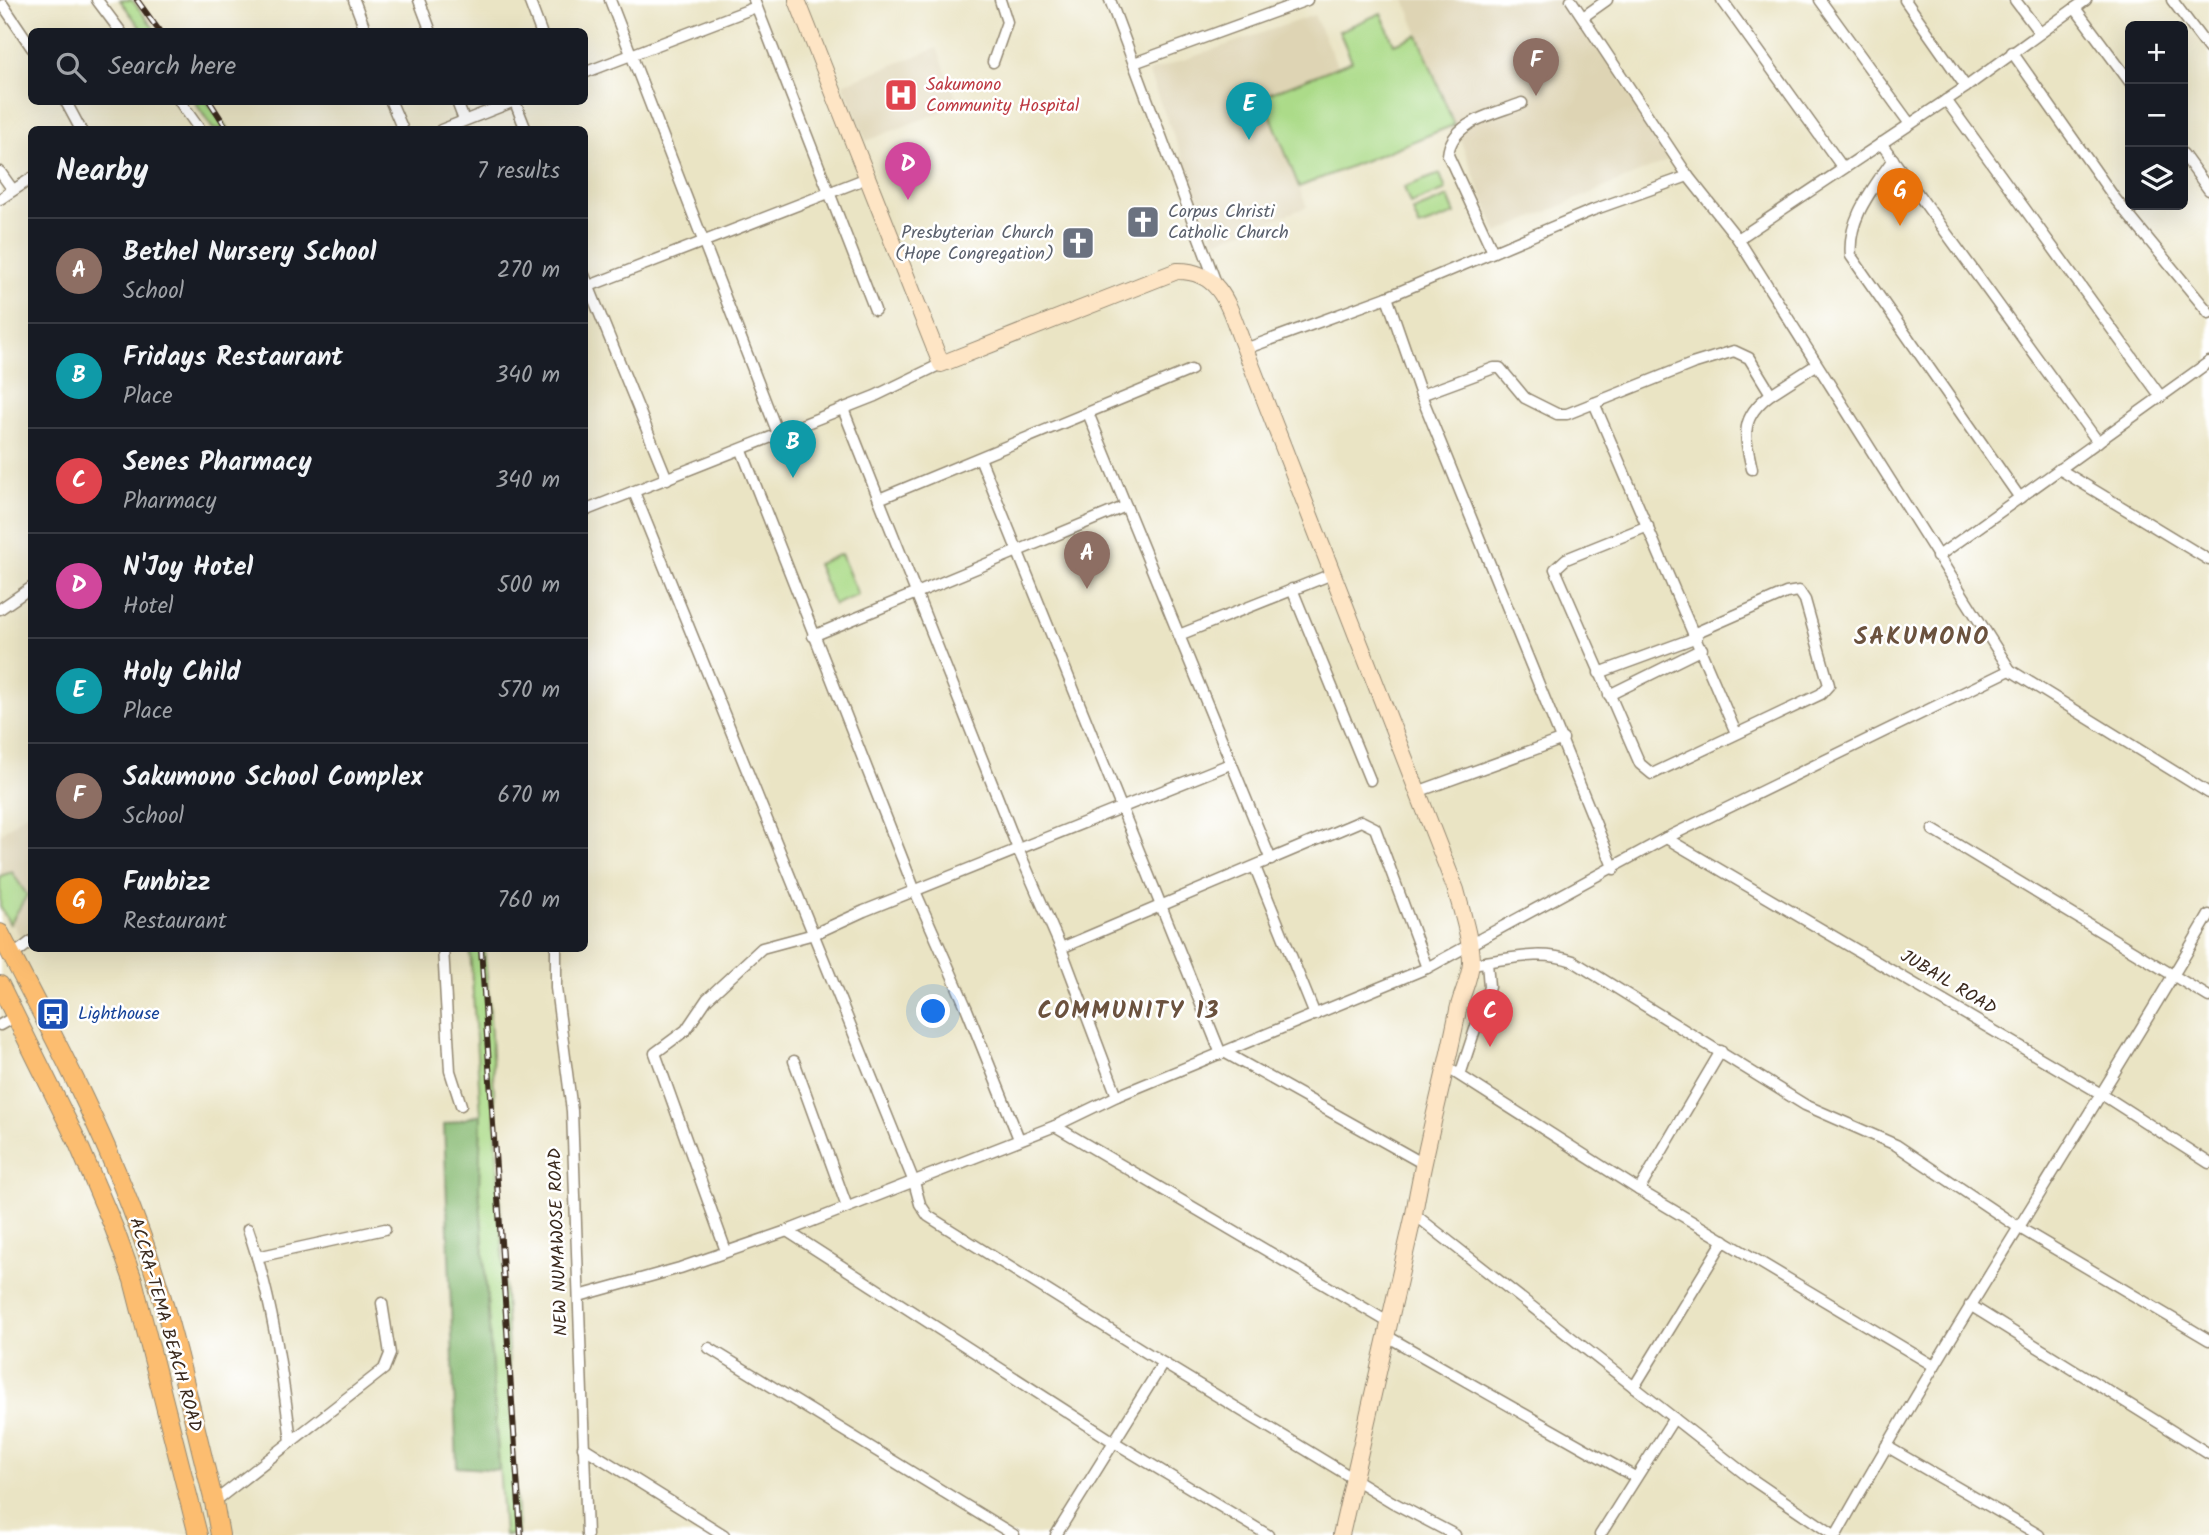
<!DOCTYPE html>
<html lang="en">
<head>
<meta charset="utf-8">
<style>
  :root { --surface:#171b24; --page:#20242c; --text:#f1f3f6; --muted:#9ea1a6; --line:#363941; --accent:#ea580c }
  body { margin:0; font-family:Kalam,sans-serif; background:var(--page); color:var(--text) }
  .controls { position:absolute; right:21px; top:21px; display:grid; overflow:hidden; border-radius:10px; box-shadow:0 7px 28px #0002 }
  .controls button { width:63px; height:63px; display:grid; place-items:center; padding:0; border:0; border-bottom:2px solid var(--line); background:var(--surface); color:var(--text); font:35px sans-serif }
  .you { position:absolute; left:934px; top:1012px; width:24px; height:24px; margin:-18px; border:5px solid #fff; border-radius:50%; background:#1a73e8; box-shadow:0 0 0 10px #1a73e833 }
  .badge { display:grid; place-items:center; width:46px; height:46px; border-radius:50%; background:var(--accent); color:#fff; font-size:23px; font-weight:700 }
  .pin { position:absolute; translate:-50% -58px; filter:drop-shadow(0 2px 4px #0008) }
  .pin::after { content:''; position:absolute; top:37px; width:24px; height:21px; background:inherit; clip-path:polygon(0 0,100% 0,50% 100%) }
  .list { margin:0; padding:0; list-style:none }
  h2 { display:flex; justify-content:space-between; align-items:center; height:91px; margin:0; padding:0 28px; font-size:30px }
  h2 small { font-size:23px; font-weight:400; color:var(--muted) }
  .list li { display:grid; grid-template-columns:46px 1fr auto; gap:21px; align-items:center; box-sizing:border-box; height:105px; padding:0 28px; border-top:2px solid var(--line) }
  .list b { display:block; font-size:26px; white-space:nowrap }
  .list p { margin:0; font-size:23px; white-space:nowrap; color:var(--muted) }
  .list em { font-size:23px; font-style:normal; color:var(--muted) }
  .icon { flex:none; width:38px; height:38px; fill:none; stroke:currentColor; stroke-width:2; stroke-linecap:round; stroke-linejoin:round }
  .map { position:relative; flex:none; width:2209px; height:1535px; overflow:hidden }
  .search { position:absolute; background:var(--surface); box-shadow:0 7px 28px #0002; left:28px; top:28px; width:560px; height:77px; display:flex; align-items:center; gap:18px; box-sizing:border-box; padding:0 24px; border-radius:10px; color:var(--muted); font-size:26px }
  .panel { position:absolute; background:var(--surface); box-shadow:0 7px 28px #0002; left:28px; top:126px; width:560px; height:826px; border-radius:10px }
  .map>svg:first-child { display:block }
  .built { fill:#ded4b4 }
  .green { fill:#acdb89; stroke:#748254; stroke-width:2 }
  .forest { fill:#89bb75; stroke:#62724a; stroke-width:2 }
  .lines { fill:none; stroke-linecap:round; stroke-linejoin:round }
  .street-casing { stroke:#928771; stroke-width:13 }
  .secondary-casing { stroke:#928771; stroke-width:18 }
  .primary-casing { stroke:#928771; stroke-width:20 }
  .street { stroke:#fff; stroke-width:10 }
  .secondary { stroke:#fee5c5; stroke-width:16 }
  .primary { stroke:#fcbd6f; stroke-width:18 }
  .rail-casing { stroke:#3b2a1e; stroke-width:6 }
  .rail { stroke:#fff; stroke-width:3.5; stroke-dasharray:10; stroke-linecap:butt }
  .labels { text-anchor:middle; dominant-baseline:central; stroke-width:5; stroke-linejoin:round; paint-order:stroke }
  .health-label { font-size:18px; fill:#be3a42; stroke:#fff; text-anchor:start }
  .worship-label { font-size:18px; fill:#5b616d; stroke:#fff; text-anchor:start }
  .street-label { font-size:18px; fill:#3b2a1e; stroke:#fff }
  .transit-label { font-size:18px; fill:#164399; stroke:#fff; text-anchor:start }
  .district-label { font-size:24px; font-weight:bold; letter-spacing:2px; fill:#6b523e; stroke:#fff }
</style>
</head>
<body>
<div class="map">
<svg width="2209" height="1535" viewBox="0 0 2209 1535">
  <rect width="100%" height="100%" fill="#fff"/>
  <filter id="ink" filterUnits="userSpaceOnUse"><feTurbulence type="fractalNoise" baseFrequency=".0143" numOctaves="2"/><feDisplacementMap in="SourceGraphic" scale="14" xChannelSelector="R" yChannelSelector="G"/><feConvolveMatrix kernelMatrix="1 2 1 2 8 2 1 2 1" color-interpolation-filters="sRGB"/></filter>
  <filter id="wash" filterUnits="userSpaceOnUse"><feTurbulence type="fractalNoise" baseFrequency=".00686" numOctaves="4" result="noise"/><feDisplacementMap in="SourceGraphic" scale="28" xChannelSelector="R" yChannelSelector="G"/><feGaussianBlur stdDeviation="1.57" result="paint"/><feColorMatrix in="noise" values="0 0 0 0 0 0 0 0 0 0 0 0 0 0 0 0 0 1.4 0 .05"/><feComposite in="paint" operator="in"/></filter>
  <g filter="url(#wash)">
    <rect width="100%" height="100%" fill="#eae4c4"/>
    <!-- built -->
    <g class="built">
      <polygon points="1405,0 1570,0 1672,159 1497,233"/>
      <polygon points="1314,15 1338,67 1263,97 1307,207 1216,241 1148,72"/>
      <polygon points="937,48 959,105 866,141 843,84"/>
      <polygon points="31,809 31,930 21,938 0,901 0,834"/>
    </g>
    <!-- green -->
    <g class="green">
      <polygon points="120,0 132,0 156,31 143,31"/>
      <polygon points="1381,13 1394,44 1418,35 1454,125 1299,187 1263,96 1352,61 1339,31"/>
      <polygon points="195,102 207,102 228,129 213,129"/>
      <polygon points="1440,174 1446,190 1410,204 1404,187"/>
      <polygon points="1448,197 1455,214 1419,227 1413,211"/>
      <polygon points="841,554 858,595 834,605 817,564"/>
      <polygon points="12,872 27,895 10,924 0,907 0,876"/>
      <polygon points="470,949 484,949 489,999 518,1535 504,1535 479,1187 481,1114"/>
    </g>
    <!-- forest -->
    <polygon class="forest" points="481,1114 479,1187 499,1470 457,1467 444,1125"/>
  </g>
  <g filter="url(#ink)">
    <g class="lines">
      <defs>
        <g id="street">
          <polyline points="97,0 121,32"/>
          <polyline points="354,0 366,32"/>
          <polyline points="419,0 431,32"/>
          <polyline points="529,0 541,32"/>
          <polyline points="610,0 778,434"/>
          <polyline points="754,0 875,310"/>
          <polyline points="1110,0 1216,283"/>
          <polyline points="1571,0 1688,176 1738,239 2010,670 2209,793"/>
          <polyline points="1722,0 1843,168"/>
          <polyline points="1820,0 1910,124"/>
          <polyline points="1905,0 1966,87"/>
          <polyline points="2015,0 2039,32"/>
          <polyline points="2172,0 2209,49"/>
          <polyline points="3,5 32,48"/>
          <polyline points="2075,8 2130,82"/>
          <polyline points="1583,17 1607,0"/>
          <polyline points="2012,52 2116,200 2209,313"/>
          <polyline points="993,62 1007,22 1000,0"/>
          <polyline points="1134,63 1307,0"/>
          <polyline points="584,73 756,7"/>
          <polyline points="1946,100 2161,397"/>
          <polyline points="66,102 81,130"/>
          <polyline points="180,102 200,130"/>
          <polyline points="391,102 403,130"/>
          <polyline points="457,102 464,120"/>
          <polyline points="515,102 526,130"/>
          <polyline points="441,130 512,102"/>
          <polyline points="1881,143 2098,442"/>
          <polyline points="2183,154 2209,190"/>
          <path d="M1893,159C1873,189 1847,218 1851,256L2020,498"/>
          <polyline points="0,172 13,190"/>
          <polyline points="0,199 32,178"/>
          <polyline points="1738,239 1966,87 2086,0"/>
          <path d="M1493,252L1448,155C1451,121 1495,114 1522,103"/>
          <polyline points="584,275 667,479"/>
          <polyline points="584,288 867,178"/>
          <polyline points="1387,297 1421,395 1614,869"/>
          <polyline points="1245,349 1387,297 1593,210 1688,176"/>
          <polyline points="1421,395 1494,368 1500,368 1525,398 1557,414 1567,414 1692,364 1734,351 1749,358 1771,394 1816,365"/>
          <polyline points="1594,403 1736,733"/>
          <polyline points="843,409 1018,849 1061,948 1117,1096"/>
          <polyline points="1088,413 1271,860"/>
          <polyline points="742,451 915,891 966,1007 1019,1139"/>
          <polyline points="980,458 1221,1054"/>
          <path d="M1752,469C1744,434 1740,417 1771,394"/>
          <polyline points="2059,469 2209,560"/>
          <polyline points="634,492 914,1182 920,1204 928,1216 1163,1363 1392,1502 1455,1535"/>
          <polyline points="879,499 1191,370"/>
          <polyline points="584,511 875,396 941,364"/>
          <polyline points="1648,526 1566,559 1555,569 1640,764 1652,774 1821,694 1829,685 1805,600 1799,591 1786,593 1695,633"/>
          <polyline points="1937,557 2209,362"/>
          <polyline points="1292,589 1370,780"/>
          <polyline points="0,609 32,587"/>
          <polyline points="1179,635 1332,574"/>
          <polyline points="813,636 1126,506"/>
          <polyline points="1599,673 1697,637"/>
          <polyline points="1609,695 1702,649"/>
          <polyline points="1417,792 1563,739"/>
          <polyline points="1933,830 2209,997"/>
          <polyline points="1666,838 2103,1095 2209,1163"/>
          <polyline points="1255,867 1315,1015"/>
          <polyline points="443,948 450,1071 461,1105"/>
          <polyline points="556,948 556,988 572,1111 587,1535"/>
          <polyline points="1061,948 1361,821 1375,828 1427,968"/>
          <polyline points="12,956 32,941"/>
          <path d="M1471,964C1507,960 1538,949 1573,961L1805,1105L1896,1145L2018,1227L2209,1340"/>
          <polyline points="0,1025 16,1016"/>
          <polyline points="1224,1052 1422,1163"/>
          <polyline points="794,1061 847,1207"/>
          <polyline points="1448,1068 1639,1190 1934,1366"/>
          <polyline points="1460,1075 1489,987 1487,962"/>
          <polyline points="1055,1126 1388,1322"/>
          <polyline points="1639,1190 1721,1051"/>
          <polyline points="1414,1214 1750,1478 1834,1535"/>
          <path d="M248,1229C272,1297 282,1370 291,1441"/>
          <polyline points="787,1231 1114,1442 1268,1535"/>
          <polyline points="726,1251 655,1053 686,1030 707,999 762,948 814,934 864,911 1230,764"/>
          <polyline points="257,1257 385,1229"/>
          <polyline points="579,1296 680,1268 787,1231 1055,1126 1117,1096 1427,968 1666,838 2010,670"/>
          <polyline points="1970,1305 2209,1454"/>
          <polyline points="1385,1335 1635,1477"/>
          <polyline points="709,1348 1014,1535"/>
          <polyline points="1634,1387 1724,1240"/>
          <polyline points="1886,1446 2039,1535"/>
          <polyline points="583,1447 724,1535"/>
          <polyline points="214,1502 384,1369 390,1354 382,1303"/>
          <polyline points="1056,1535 1163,1363"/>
          <polyline points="1600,1535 1674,1418"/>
          <path d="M1836,1535C1954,1324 2087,1123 2209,915"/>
        </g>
        <path id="secondary" d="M797,0L941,364L1177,271C1224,270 1230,313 1245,349L1456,890C1462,913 1471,939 1471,963C1470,979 1461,995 1458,1010C1445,1079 1425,1145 1414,1214L1341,1535"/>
        <g id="primary">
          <path d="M0,933C49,1027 99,1121 136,1221C171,1311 190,1409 214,1502L220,1535"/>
          <polyline points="0,985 77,1141 114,1228 133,1280 198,1535"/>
        </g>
      </defs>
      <!-- street casing -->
      <use href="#street" class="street-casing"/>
      <!-- secondary casing -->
      <use href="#secondary" class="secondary-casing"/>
      <!-- primary casing -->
      <use href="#primary" class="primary-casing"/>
      <!-- street -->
      <use href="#street" class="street"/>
      <!-- secondary -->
      <use href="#secondary" class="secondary"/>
      <!-- primary -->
      <use href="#primary" class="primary"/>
      <defs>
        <g id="rail">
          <polyline points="137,0 160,32"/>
          <polyline points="210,102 228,130"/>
          <polyline points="481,948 521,1535"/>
        </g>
      </defs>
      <!-- rail casing -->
      <use href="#rail" class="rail-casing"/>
      <!-- rail -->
      <use href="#rail" class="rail"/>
    </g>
  </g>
  <!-- icons -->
  <defs>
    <symbol id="hospital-square" viewBox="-11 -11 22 22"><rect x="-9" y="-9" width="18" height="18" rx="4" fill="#e0444e" stroke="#fff"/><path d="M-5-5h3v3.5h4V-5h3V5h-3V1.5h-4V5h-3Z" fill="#fff"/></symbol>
    <symbol id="church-square" viewBox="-11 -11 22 22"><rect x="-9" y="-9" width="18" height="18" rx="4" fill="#6b7280" stroke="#fff"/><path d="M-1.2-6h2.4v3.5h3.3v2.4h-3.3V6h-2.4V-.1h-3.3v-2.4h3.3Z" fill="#fff"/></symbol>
    <symbol id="bus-square" viewBox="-11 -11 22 22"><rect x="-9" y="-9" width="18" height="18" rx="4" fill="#1a4fb4" stroke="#fff"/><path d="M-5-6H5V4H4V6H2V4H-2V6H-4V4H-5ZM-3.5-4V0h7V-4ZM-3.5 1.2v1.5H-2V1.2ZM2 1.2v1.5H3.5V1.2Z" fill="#fff"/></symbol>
  </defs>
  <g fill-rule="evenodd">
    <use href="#hospital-square" x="882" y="76" width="38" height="38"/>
    <use href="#church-square" x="1124" y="203" width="38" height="38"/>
    <use href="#church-square" x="1059" y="224" width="38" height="38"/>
    <use href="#bus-square" x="34" y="995" width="38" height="38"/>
  </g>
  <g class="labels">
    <!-- health labels -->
    <g class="health-label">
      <text x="926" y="85">Sakumono<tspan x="926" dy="21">Community Hospital</tspan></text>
    </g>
    <!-- worship labels -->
    <g class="worship-label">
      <text x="1168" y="212">Corpus Christi<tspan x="1168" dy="21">Catholic Church</tspan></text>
      <text x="1054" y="233" text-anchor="end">Presbyterian Church<tspan x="1054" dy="21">(Hope Congregation)</tspan></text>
    </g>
    <!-- street labels -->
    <g class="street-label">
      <text transform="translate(1948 983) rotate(31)">JUBAIL ROAD</text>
      <text transform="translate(559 1242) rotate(-92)">NEW NUMAWOSE ROAD</text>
      <text transform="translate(165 1325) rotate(74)">ACCRA-TEMA BEACH ROAD</text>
    </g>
    <!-- transit labels -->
    <g class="transit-label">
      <text x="78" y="1014">Lighthouse</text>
    </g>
    <!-- district labels -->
    <g class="district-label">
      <text x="1922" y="637">SAKUMONO</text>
      <text x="1129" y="1011">COMMUNITY 13</text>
    </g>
  </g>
</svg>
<div class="controls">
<button>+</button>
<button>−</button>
<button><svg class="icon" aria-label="layers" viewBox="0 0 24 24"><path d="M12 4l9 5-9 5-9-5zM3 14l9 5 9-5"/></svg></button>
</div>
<div class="you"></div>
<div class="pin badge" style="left:1087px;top:589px;background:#8d6e63">A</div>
<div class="pin badge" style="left:793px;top:478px;background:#0f9aa8">B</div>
<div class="pin badge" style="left:1490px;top:1047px;background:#e0444e">C</div>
<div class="pin badge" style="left:908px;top:200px;background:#d1479c">D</div>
<div class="pin badge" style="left:1249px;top:140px;background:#0f9aa8">E</div>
<div class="pin badge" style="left:1536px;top:96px;background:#8d6e63">F</div>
<div class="pin badge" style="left:1900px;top:226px;background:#e8710a">G</div>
<div class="search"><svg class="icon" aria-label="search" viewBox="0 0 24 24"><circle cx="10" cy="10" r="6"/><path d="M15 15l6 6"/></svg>Search here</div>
<section class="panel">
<h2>Nearby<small>7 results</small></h2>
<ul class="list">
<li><span class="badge" style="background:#8d6e63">A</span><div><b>Bethel Nursery School</b><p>School</p></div><em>270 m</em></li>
<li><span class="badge" style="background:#0f9aa8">B</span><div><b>Fridays Restaurant</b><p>Place</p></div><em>340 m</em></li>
<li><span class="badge" style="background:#e0444e">C</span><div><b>Senes Pharmacy</b><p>Pharmacy</p></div><em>340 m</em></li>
<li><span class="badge" style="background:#d1479c">D</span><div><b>N'Joy Hotel</b><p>Hotel</p></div><em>500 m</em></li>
<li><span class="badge" style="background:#0f9aa8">E</span><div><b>Holy Child</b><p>Place</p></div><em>570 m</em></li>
<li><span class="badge" style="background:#8d6e63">F</span><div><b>Sakumono School Complex</b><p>School</p></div><em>670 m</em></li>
<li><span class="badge" style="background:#e8710a">G</span><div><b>Funbizz</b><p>Restaurant</p></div><em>760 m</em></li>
</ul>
</section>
</div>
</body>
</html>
